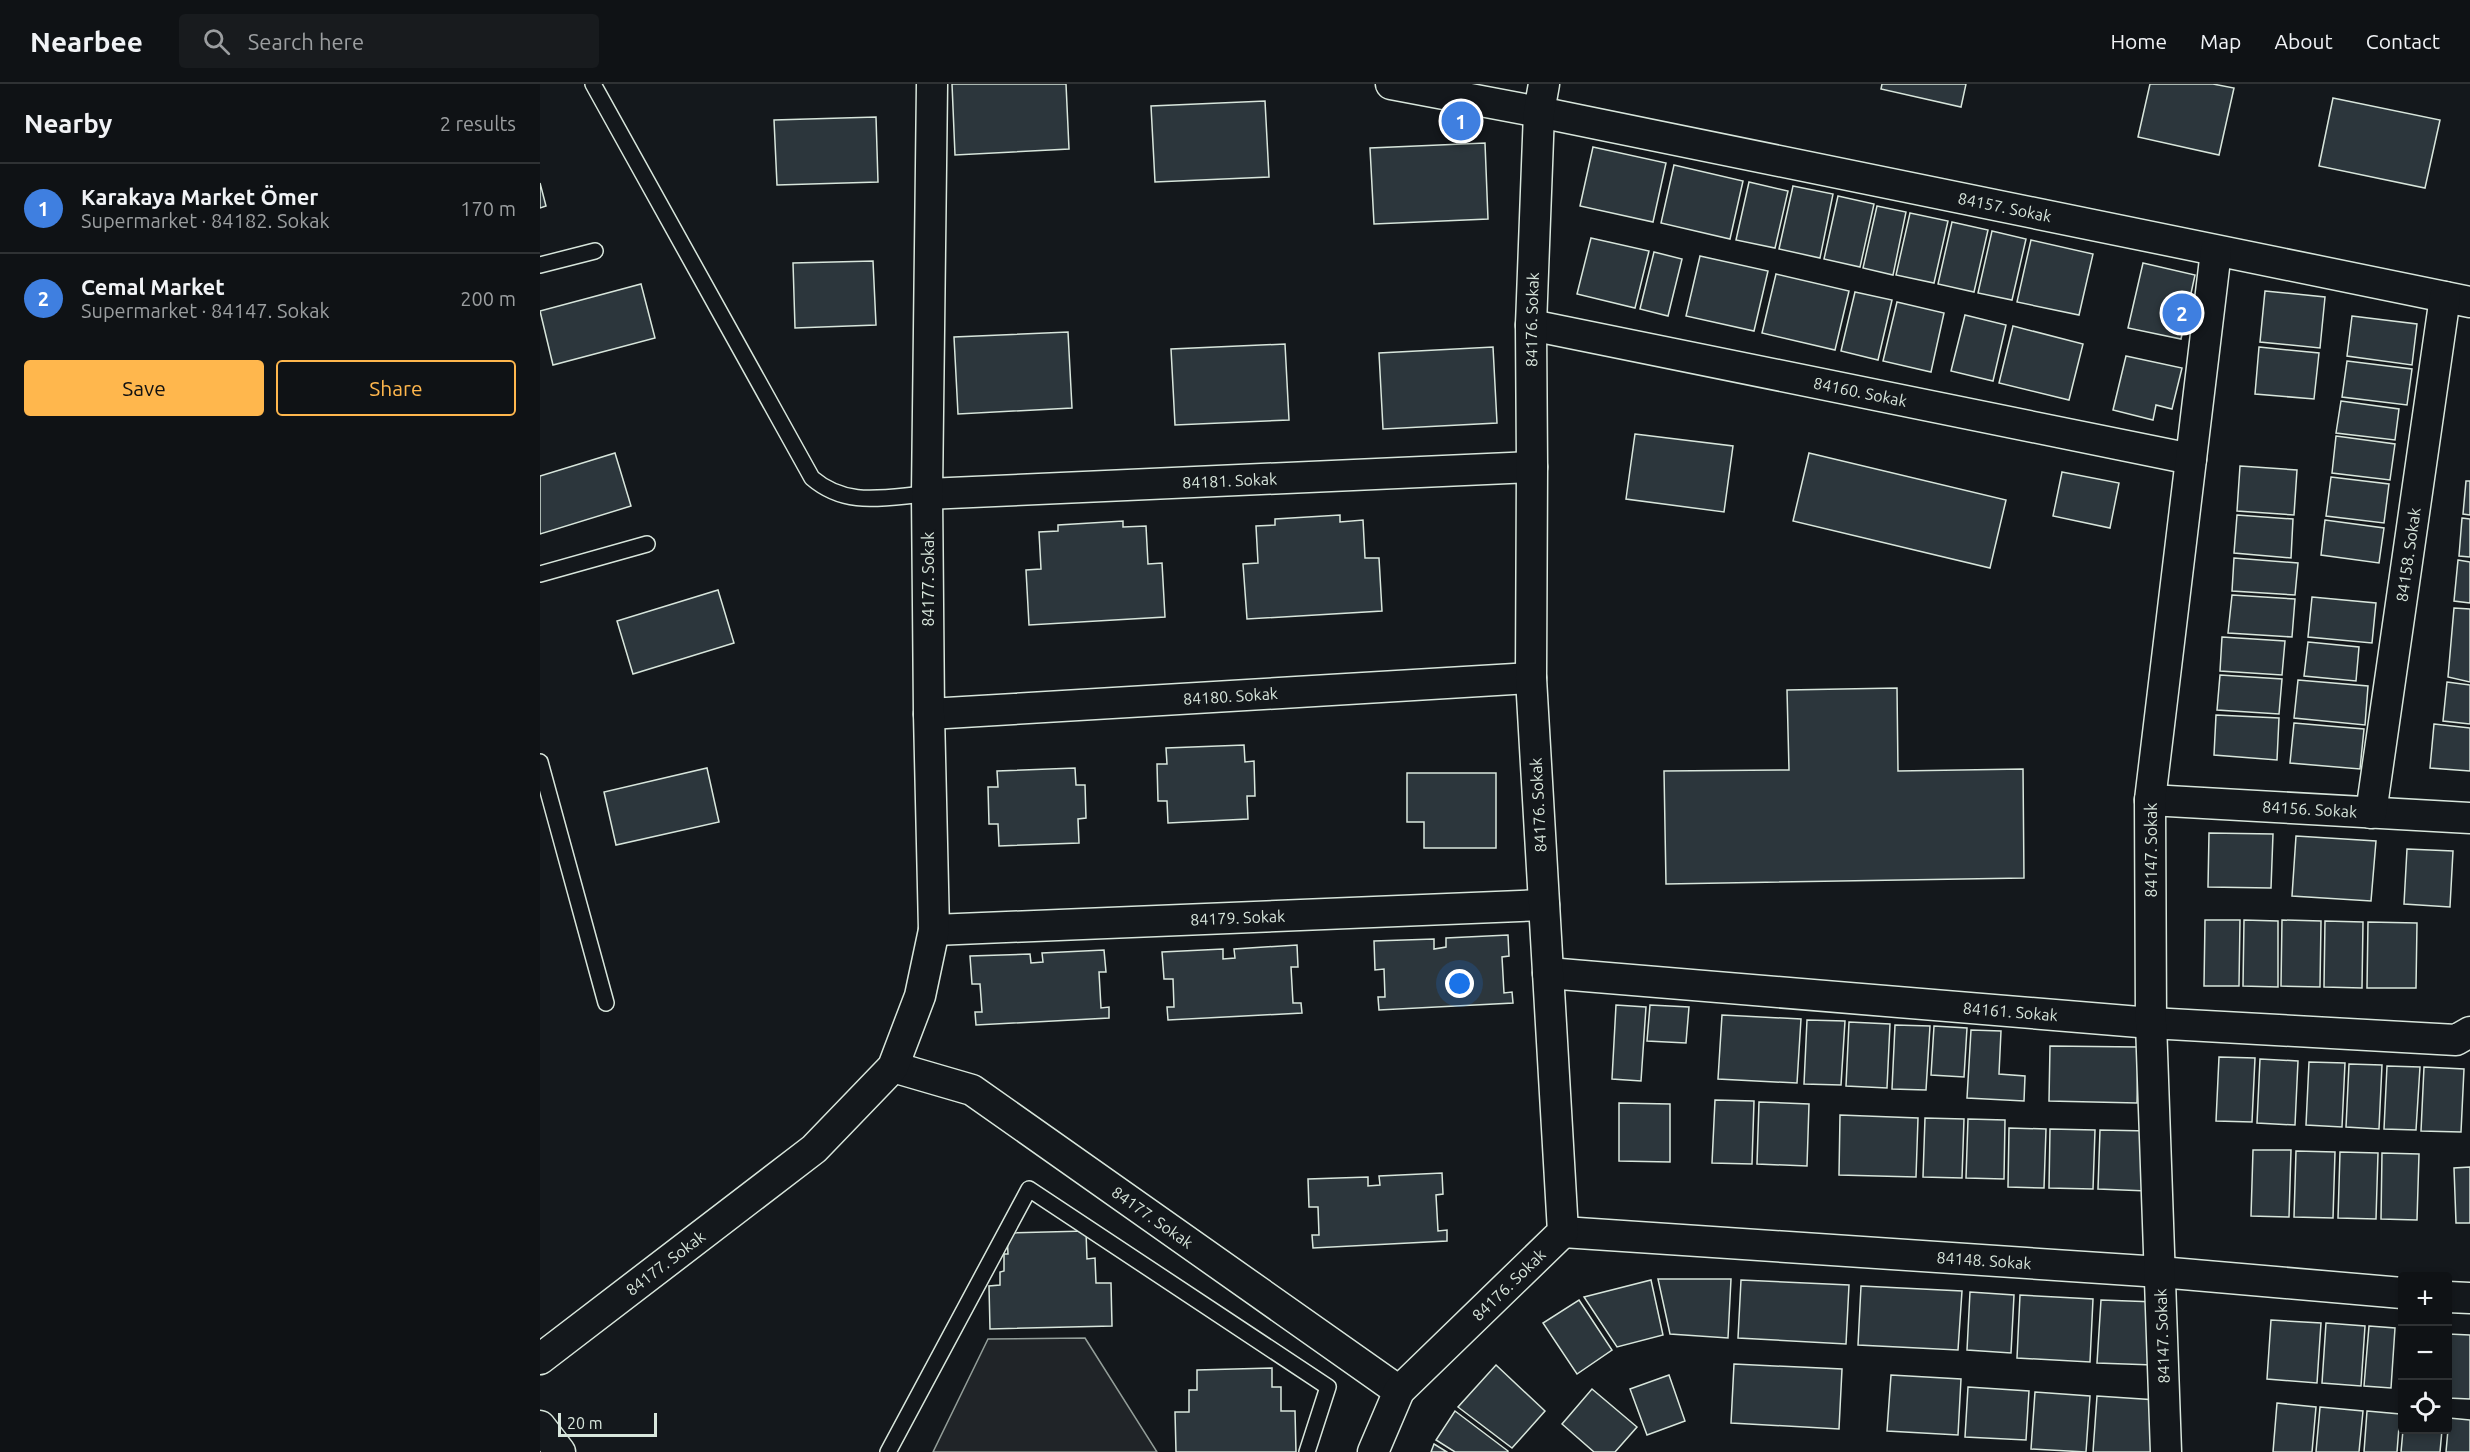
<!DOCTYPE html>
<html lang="en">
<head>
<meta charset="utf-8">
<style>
  :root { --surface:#0f1215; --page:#181b1e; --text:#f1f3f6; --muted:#9b9ea0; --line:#2f3234; --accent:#ffb74d }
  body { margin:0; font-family:Ubuntu,sans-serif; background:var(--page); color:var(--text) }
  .controls { position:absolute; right:18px; bottom:18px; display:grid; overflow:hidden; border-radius:6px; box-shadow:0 3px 9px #0003 }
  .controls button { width:54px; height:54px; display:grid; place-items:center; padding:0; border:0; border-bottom:2px solid var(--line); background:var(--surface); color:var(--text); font:30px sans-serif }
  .scale { position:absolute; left:18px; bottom:15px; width:99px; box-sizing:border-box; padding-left:6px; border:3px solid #d8e6dc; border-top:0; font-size:16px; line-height:21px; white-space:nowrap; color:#d8e6dc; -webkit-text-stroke:4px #14181c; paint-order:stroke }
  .you { position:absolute; left:920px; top:900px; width:21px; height:21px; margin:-15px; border:4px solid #fff; border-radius:50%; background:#1a73e8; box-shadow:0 0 0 9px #1a73e833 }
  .badge { display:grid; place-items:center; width:39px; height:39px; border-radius:50%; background:var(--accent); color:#fff; font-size:20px; font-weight:700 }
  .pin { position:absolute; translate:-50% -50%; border:3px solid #fff; box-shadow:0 2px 6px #0006 }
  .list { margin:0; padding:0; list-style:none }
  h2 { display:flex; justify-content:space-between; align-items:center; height:78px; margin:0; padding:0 24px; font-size:26px }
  h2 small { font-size:20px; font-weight:400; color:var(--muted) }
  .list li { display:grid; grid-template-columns:39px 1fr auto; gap:18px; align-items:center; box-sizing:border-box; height:90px; padding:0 24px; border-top:2px solid var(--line) }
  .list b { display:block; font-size:22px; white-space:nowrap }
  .list p { margin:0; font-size:20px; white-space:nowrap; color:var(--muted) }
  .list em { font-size:20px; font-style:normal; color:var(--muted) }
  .actions { display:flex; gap:12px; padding:18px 24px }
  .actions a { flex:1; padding:14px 0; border:2px solid var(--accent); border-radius:6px; text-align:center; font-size:21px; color:var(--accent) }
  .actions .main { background:var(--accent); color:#111 }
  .icon { flex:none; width:33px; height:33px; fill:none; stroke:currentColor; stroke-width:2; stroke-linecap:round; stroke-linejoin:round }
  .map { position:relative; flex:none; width:1930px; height:1368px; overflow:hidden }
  header { display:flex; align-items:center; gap:36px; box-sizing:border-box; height:84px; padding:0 30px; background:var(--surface); border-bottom:2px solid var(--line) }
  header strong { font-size:28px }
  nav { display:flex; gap:33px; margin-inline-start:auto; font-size:21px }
  .search { width:420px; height:54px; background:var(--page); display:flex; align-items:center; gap:15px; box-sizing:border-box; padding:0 21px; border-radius:6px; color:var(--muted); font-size:22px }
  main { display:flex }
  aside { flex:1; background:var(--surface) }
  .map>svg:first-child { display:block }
  .green { fill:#202428; stroke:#939e99; stroke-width:1.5 }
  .building { fill:#2c363c; stroke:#d8e6dc; stroke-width:1.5 }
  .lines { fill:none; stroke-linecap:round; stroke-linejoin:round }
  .lane-casing { stroke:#d8e6dc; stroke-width:18 }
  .street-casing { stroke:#d8e6dc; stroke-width:33 }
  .lane { stroke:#14181c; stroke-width:15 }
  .street { stroke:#14181c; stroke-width:30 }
  .labels { text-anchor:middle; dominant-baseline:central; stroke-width:4.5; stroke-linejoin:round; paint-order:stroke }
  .street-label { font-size:16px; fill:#d8e6dc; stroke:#14181c }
</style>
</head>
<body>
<header>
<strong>Nearbee</strong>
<div class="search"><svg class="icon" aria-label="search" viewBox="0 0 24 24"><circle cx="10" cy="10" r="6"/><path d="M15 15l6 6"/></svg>Search here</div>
<nav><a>Home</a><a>Map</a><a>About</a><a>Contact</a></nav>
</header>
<main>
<aside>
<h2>Nearby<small>2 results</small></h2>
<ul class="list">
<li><span class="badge" style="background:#3f7fe0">1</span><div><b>Karakaya Market Ömer</b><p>Supermarket · 84182. Sokak</p></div><em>170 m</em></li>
<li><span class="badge" style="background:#3f7fe0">2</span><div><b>Cemal Market</b><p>Supermarket · 84147. Sokak</p></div><em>200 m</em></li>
</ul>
<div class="actions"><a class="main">Save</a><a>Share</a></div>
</aside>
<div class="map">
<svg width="1930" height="1368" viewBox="0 0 1930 1368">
  <rect width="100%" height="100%" fill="#14181c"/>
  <!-- green -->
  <polygon class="green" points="545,1254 617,1368 393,1368 448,1255"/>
  <!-- building -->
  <g class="building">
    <polygon points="412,0 526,0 529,65 415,71"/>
    <polygon points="1342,0 1426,0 1421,23 1341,5"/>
    <polygon points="1610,0 1673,0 1694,4 1679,71 1598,53"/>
    <polygon points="1793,14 1900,36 1885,104 1779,82"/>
    <polygon points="725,17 729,93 615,98 611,22"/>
    <polygon points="336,33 338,98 237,101 234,36"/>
    <polygon points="945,59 948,135 834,140 830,64"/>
    <polygon points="1053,63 1126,79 1113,138 1040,122"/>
    <polygon points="1134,81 1203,97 1190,155 1121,139"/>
    <polygon points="1209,98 1248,107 1235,164 1196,156"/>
    <polygon points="0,99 6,122 0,124"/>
    <polygon points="1253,102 1293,110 1280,174 1239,165"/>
    <polygon points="1298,112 1334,120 1320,183 1284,175"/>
    <polygon points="1337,122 1366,128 1353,191 1323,184"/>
    <polygon points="1370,129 1408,137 1394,199 1356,191"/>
    <polygon points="1412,138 1448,146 1434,208 1398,200"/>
    <polygon points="1452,147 1486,155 1472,216 1438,209"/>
    <polygon points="1051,154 1109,167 1095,224 1037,210"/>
    <polygon points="1491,156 1553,170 1539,231 1477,218"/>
    <polygon points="1114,168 1142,175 1128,232 1100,225"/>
    <polygon points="1160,172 1228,187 1214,247 1146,232"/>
    <polygon points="333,177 336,241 255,244 253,179"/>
    <polygon points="1603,179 1655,191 1641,255 1588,244"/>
    <polygon points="1236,190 1309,207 1295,266 1222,249"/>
    <polygon points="101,200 115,254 13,281 0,227"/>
    <polygon points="1725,207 1785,213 1780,264 1720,258"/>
    <polygon points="1315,208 1352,216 1338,276 1301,267"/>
    <polygon points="1357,218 1404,229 1391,288 1343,277"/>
    <polygon points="1425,231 1466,241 1453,297 1411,287"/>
    <polygon points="1812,232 1877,240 1872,281 1807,272"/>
    <polygon points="1473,242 1543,260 1529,316 1459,299"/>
    <polygon points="528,248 532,324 418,330 414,253"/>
    <polygon points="745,260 749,336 635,341 631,265"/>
    <polygon points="953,263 957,339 843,345 839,269"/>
    <polygon points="1719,263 1779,269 1774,315 1715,310"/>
    <polygon points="1586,272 1642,284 1632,325 1616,321 1613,336 1573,326"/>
    <polygon points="1807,277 1872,285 1867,321 1802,313"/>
    <polygon points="1801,317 1859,325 1855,356 1796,349"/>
    <polygon points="1095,350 1193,362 1184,428 1086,415"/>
    <polygon points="1796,352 1855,360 1850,396 1792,389"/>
    <polygon points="75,369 91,422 0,450 0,392"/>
    <polygon points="1269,369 1466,416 1450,484 1253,437"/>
    <polygon points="1700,382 1757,386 1754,431 1697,427"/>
    <polygon points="1522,388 1579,399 1570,444 1513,432"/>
    <polygon points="1791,393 1849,400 1844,439 1786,432"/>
    <polygon points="1926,397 1930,397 1930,431 1923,430"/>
    <polygon points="800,431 800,438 823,436 825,474 839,474 842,527 707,535 703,480 718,479 716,442 735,441 735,435"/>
    <polygon points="1697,431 1753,435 1751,474 1694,469"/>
    <polygon points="1922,434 1930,435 1930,473 1919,472"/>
    <polygon points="1785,436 1844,444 1839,479 1781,471"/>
    <polygon points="583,437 583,443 606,442 608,480 622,479 625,533 489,541 486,486 501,485 499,448 518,447 518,441"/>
    <polygon points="1694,474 1758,479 1755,511 1692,507"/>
    <polygon points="1918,476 1930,478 1930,519 1914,517"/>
    <polygon points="178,506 194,559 93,590 77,537"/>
    <polygon points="1692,511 1755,515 1752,553 1688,549"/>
    <polygon points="1772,513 1836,519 1832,559 1768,553"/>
    <polygon points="1914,524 1930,525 1930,598 1908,593"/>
    <polygon points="1682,553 1745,557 1742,591 1680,587"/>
    <polygon points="1768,558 1819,563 1816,597 1764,592"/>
    <polygon points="1680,591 1742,595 1739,630 1677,626"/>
    <polygon points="1758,596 1828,602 1825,641 1754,634"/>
    <polygon points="1907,598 1930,601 1930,640 1903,637"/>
    <polygon points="1357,604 1358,687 1483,685 1484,794 1126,800 1124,687 1249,686 1247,606"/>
    <polygon points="1676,631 1739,634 1737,676 1674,671"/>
    <polygon points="1754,639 1824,645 1820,685 1750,679"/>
    <polygon points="1894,640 1930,644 1930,687 1890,684"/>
    <polygon points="704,661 705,678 714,677 715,712 707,712 708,735 628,739 627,717 618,717 617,680 627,680 626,664"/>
    <polygon points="167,684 179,738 76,761 64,708"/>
    <polygon points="535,684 536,701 545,701 546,734 538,735 539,759 459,762 458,740 449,740 448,703 458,703 457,687"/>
    <polygon points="867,689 956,689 956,764 884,764 884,738 867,738"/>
    <polygon points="1669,749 1733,750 1731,804 1668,803"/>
    <polygon points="1756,752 1836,757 1831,817 1752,812"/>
    <polygon points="1867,765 1913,767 1910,823 1864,820"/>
    <polygon points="1665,836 1700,836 1699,902 1664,902"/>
    <polygon points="1704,836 1738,837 1738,903 1703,902"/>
    <polygon points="1742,836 1781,837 1780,903 1741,902"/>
    <polygon points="1785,837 1823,838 1822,904 1784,903"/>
    <polygon points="1828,838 1877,839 1876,904 1827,904"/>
    <polygon points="968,851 969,872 962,873 964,909 972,908 973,919 839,926 838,913 845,913 844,885 835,886 834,857 894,855 894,865 906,863 906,854"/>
    <polygon points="757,861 758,883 751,883 753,919 761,919 762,929 628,936 627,923 634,923 633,895 624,895 622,868 683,865 683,875 695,874 694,865"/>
    <polygon points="564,866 566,888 559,888 561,924 569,923 569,934 436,941 435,928 442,928 440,900 432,900 430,872 490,870 491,879 503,878 502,869"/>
    <polygon points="1076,921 1106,923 1101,997 1072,995"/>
    <polygon points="1110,921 1149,923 1146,959 1107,957"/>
    <polygon points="1182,931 1261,935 1257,999 1178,995"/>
    <polygon points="1267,936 1305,937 1301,1001 1264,1000"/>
    <polygon points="1309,938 1350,940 1347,1004 1306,1002"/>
    <polygon points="1355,941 1390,942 1386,1006 1352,1005"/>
    <polygon points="1394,942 1427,944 1424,993 1391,991"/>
    <polygon points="1431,946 1461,947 1459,990 1485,992 1484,1017 1427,1014"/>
    <polygon points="1510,962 1598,963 1597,1019 1509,1017"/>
    <polygon points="1679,973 1715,974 1712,1038 1676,1037"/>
    <polygon points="1720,975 1758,977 1755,1041 1717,1039"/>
    <polygon points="1769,978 1805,979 1802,1043 1766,1041"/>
    <polygon points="1809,980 1842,981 1839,1045 1806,1043"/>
    <polygon points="1847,982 1880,983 1876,1046 1844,1045"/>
    <polygon points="1884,983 1924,985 1921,1048 1881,1047"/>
    <polygon points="1175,1016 1214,1017 1212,1080 1172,1079"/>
    <polygon points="1219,1018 1269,1020 1267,1082 1217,1080"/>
    <polygon points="1079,1019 1130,1020 1130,1078 1079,1077"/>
    <polygon points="1300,1031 1378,1034 1376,1093 1299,1091"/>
    <polygon points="1385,1034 1424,1035 1422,1094 1383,1093"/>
    <polygon points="1428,1035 1465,1036 1464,1095 1426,1094"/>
    <polygon points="1469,1044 1506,1045 1504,1104 1468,1103"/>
    <polygon points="1510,1045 1555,1046 1553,1105 1509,1104"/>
    <polygon points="1560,1046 1609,1047 1607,1107 1558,1105"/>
    <polygon points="1713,1066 1751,1066 1749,1133 1711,1132"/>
    <polygon points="1756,1067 1795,1068 1793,1134 1754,1133"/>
    <polygon points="1800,1068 1838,1069 1836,1135 1798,1134"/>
    <polygon points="1842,1069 1879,1070 1877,1136 1841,1135"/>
    <polygon points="1930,1083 1930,1139 1916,1139 1914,1084"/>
    <polygon points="902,1089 903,1110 896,1111 898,1147 907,1146 907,1157 773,1164 772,1151 779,1151 778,1123 769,1123 768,1095 828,1093 828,1102 840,1101 839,1092"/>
    <polygon points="546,1147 547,1175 555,1174 556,1199 571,1199 572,1242 450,1245 449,1202 460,1201 460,1188 464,1187 464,1170 468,1170 467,1149"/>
    <polygon points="1118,1195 1191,1195 1188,1254 1130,1250"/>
    <polygon points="1111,1196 1123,1251 1077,1263 1044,1213"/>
    <polygon points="1201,1196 1309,1201 1306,1260 1198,1254"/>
    <polygon points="1321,1202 1422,1207 1418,1266 1318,1261"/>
    <polygon points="1430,1208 1474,1211 1471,1269 1427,1266"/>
    <polygon points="1480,1211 1553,1215 1550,1278 1477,1274"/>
    <polygon points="1039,1216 1072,1266 1037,1290 1003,1239"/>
    <polygon points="1561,1216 1616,1218 1613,1281 1557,1279"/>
    <polygon points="1731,1236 1781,1239 1777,1299 1727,1295"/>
    <polygon points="1786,1239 1825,1242 1821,1302 1782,1299"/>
    <polygon points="1829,1242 1855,1244 1851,1304 1824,1302"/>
    <polygon points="1908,1250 1930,1251 1930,1315 1908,1314"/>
    <polygon points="1194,1280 1302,1285 1299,1345 1191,1339"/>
    <polygon points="956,1281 1005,1327 972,1364 918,1323"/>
    <polygon points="732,1284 732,1303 741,1303 741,1327 755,1327 756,1368 636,1368 635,1328 649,1328 649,1306 657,1306 657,1286"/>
    <polygon points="1129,1291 1145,1337 1107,1351 1090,1305"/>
    <polygon points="1351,1291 1421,1295 1418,1351 1347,1347"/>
    <polygon points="1428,1303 1489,1307 1486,1356 1425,1353"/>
    <polygon points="1052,1305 1097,1343 1075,1368 1054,1368 1022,1340"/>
    <polygon points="1495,1308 1550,1312 1546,1368 1491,1365"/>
    <polygon points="1557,1312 1617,1316 1613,1368 1553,1368"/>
    <polygon points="1737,1319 1776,1323 1772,1368 1733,1368"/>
    <polygon points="1780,1323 1823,1327 1819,1368 1776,1368"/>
    <polygon points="915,1327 968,1367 968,1368 915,1368 896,1356"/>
    <polygon points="1827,1327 1860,1330 1857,1368 1824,1368"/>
    <polygon points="1909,1334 1930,1336 1930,1368 1906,1368"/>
    <polygon points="1863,1346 1902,1346 1900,1368 1861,1368"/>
    <polygon points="894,1360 907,1368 891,1368"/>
  </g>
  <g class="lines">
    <defs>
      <g id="lane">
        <path d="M53,0L272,394C307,424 345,413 387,410"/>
        <polyline points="0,181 55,167"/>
        <polyline points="0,490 107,460"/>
        <polyline points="0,678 66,919"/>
        <polyline points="348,1368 489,1105 788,1303 767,1368"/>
      </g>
      <g id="street">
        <path id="s1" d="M851,0L999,28L1930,218"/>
        <path id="s2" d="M991,241L1651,375"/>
        <path id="s3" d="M387,410L992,383"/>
        <path id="s4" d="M389,630L991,594"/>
        <path id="s5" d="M1610,716L1930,734"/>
        <path id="s6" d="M1831,729L1905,213"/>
        <path id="s7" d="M394,846L1004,821"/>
        <path id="s8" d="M1008,889L1611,939L1916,956L1930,948"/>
        <path id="s9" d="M353,983L432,1006L859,1307"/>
        <path id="s10" d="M1023,1148L1620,1188L1862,1209"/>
        <polyline points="1908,1213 1930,1214"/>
        <path id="s11" d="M0,1275L274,1065L353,983L380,912L394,846L389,630L387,410L392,0"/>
        <polyline points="0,1342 20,1368"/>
        <path id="s12" d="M833,1368L859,1307L1023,1148L991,594L992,383L991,241L999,28L1004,0"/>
        <polyline points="1626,1368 1611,939 1610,716 1676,167"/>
      </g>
    </defs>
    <!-- lane casing -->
    <use href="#lane" class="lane-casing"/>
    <!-- street casing -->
    <use href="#street" class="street-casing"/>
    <!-- lane -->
    <use href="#lane" class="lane"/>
    <!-- street -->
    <use href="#street" class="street"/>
  </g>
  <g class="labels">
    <!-- street labels -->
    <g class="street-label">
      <text stroke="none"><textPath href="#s1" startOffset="626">84157. Sokak</textPath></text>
      <text stroke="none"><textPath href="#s12" startOffset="1208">84176. Sokak</textPath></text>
      <text stroke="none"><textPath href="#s2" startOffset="336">84160. Sokak</textPath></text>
      <text stroke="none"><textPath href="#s3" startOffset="303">84181. Sokak</textPath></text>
      <text stroke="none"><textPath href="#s6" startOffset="261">84158. Sokak</textPath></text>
      <text transform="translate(388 495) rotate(-90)">84177. Sokak</text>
      <text stroke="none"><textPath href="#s4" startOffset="302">84180. Sokak</textPath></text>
      <text transform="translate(998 721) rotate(-93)">84176. Sokak</text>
      <text stroke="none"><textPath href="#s5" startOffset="160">84156. Sokak</textPath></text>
      <text transform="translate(1611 766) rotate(-90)">84147. Sokak</text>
      <text stroke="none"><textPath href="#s7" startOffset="304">84179. Sokak</textPath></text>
      <text stroke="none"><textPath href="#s8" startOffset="464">84161. Sokak</textPath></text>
      <text stroke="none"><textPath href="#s9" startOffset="303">84177. Sokak</textPath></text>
      <text stroke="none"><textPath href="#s10" startOffset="422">84148. Sokak</textPath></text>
      <text stroke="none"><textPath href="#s11" startOffset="158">84177. Sokak</textPath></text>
      <text stroke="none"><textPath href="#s12" startOffset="219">84176. Sokak</textPath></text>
      <text transform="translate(1622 1252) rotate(-92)">84147. Sokak</text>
    </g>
  </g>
</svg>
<div class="controls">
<button>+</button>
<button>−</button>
<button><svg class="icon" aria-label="locate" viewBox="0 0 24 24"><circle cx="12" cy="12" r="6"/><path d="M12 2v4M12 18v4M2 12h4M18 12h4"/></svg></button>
</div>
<div class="scale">20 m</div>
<div class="you"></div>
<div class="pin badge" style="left:921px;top:37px;background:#3f7fe0">1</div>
<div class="pin badge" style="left:1642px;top:229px;background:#3f7fe0">2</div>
</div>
</main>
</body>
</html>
